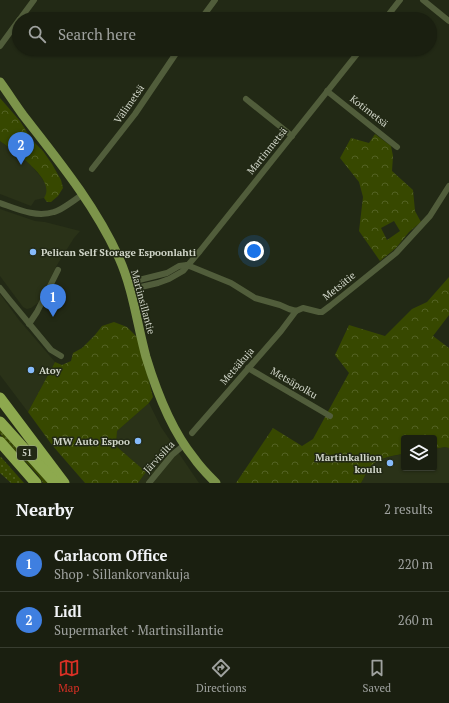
<!DOCTYPE html>
<html lang="en">
<head>
<meta charset="utf-8">
<style>
  :root { --surface:#1a1f10; --page:#232719; --text:#f1f3f6; --muted:#9fa29f; --line:#383d30; --accent:#d93025 }
  body { margin:0; font-family:"PT Serif",serif; background:var(--page); color:var(--text) }
  .controls { position:absolute; right:12px; bottom:12px; display:grid; overflow:hidden; border-radius:4px; box-shadow:0 1px 3px #0004 }
  .controls button { width:36px; height:36px; display:grid; place-items:center; padding:0; border:0; border-bottom:1px solid var(--line); background:var(--surface); color:var(--text); font:20px sans-serif }
  .you { position:absolute; left:254px; top:251px; width:14px; height:14px; margin:-10px; border:3px solid #fff; border-radius:50%; background:#1a73e8; box-shadow:0 0 0 6px #1a73e833 }
  .badge { display:grid; place-items:center; width:26px; height:26px; border-radius:50%; background:var(--accent); color:#fff; font-size:13px; font-weight:700 }
  .pin { position:absolute; translate:-50% -33px; filter:drop-shadow(0 1px 2px #0008) }
  .pin::after { content:''; position:absolute; top:21px; width:14px; height:12px; background:inherit; clip-path:polygon(0 0,100% 0,50% 100%) }
  .list { margin:0; padding:0; list-style:none }
  h2 { display:flex; justify-content:space-between; align-items:center; height:52px; margin:0; padding:0 16px; font-size:17px }
  h2 small { font-size:13px; font-weight:400; color:var(--muted) }
  .list li { display:grid; grid-template-columns:26px 1fr auto; gap:12px; align-items:center; box-sizing:border-box; height:56px; padding:0 16px; border-top:1px solid var(--line) }
  .list b { display:block; font-size:15px; white-space:nowrap }
  .list p { margin:0; font-size:13px; white-space:nowrap; color:var(--muted) }
  .list em { font-size:13px; font-style:normal; color:var(--muted) }
  .icon { flex:none; width:22px; height:22px; fill:none; stroke:currentColor; stroke-width:2; stroke-linecap:round; stroke-linejoin:round }
  .map { position:relative; flex:none; width:449px; height:483px; overflow:hidden }
  .search { position:absolute; background:var(--surface); box-shadow:0 1px 3px #0004; left:12px; right:12px; top:12px; height:44px; display:flex; align-items:center; gap:10px; box-sizing:border-box; padding:0 14px; border-radius:22px; color:var(--muted); font-size:15px }
  .sheet { height:164px; background:var(--surface) }
  nav { display:flex; justify-content:space-around; align-items:center; box-sizing:border-box; height:56px; border-top:1px solid var(--line); background:var(--surface); font-size:11px; color:var(--muted) }
  nav a { display:grid; justify-items:center; gap:2px }
  nav .on { color:var(--accent) }
  .map>svg:first-child { display:block }
  .built { fill:#2a3218 }
  .grass { fill:url(#grass-dots) }
  .forest { fill:url(#forest-crowns); fill-rule:evenodd }
  .lines { fill:none; stroke-linecap:round; stroke-linejoin:round }
  .minor { stroke:#515d3b; stroke-width:6 }
  .primary { stroke:#7c944a; stroke-width:9 }
  .motorway { stroke:#8da94e; stroke-width:11 }
  .poi-dot { fill:#86bbfb; stroke:#222915; stroke-width:1.5 }
  .labels { text-anchor:middle; dominant-baseline:central; stroke-width:3; stroke-linejoin:round; paint-order:stroke }
  .shield { fill:#222915; stroke:#9ca293; stroke-width:1 }
  .shield-label { font-size:9px; font-weight:bold; fill:#d1d6c9 }
  .street-label { font-size:10px; fill:#d1d6c9; stroke:#222915 }
  .poi-label { font-size:10px; font-weight:bold; fill:#d1d6c9; stroke:#222915; text-anchor:start }
</style>
</head>
<body>
<div class="map">
<svg width="449" height="483" viewBox="0 0 449 483">
  <defs>
    <pattern id="grass-dots" width="8" height="8" patternUnits="userSpaceOnUse"><rect width="8" height="8" fill="#374800"/><path d="M2 2h.1M6 6h.1" fill="none" stroke="#536224" stroke-width="1.8" stroke-linecap="round"/></pattern>
    <pattern id="forest-crowns" width="20" height="18" patternUnits="userSpaceOnUse"><rect width="20" height="18" fill="#374800"/><path d="M2 6a3 3 0 1 1 6 0M12 15a3 3 0 1 1 6 0" fill="none" stroke="#536224"/></pattern>
  </defs>
  <rect width="100%" height="100%" fill="#222915"/>
  <!-- built -->
  <g class="built">
    <polygon points="0,141 29,163 41,177 47,187 47,195 44,198 35,200 31,206 0,194"/>
    <polygon points="0,209 35,221 45,222 80,231 74,238 57,265 39,302 31,308 27,309 23,307 0,276"/>
    <polygon points="0,294 19,320 55,362 28,412 0,375"/>
    <polygon points="149,403 161,427 199,483 138,483 146,472 116,446 117,431"/>
    <polygon points="445,447 449,448 449,483 361,483 371,466 380,460 392,456 404,454 404,468 434,468 434,449"/>
  </g>
  <!-- grass -->
  <g class="grass">
    <polygon points="0,430 20,453 48,483 43,483 38,475 0,434"/>
    <polygon points="0,457 1,457 24,483 11,483 0,473"/>
  </g>
  <!-- forest -->
  <g class="forest">
    <path d="M0,98L20,121L32,140L43,151L52,164L61,180L63,188L58,196L51,202H47L44,198C58,180 12,150 0,141Z"/>
    <path d="M375,134L391,146L393,156L392,171L413,190L415,211L421,222L409,232L396,248L380,261L359,231L363,197L359,182L340,158L351,138L369,143ZM394,221L400,231L387,240L381,228Z"/>
    <path d="M449,277V315L433,336L449,348V448L445,447L434,449V438H404V454C393,455 379,458 371,466C367,471 364,478 361,483H236L273,428L302,446L313,439L349,373L335,355L349,325L385,336L412,309L427,302Z"/>
    <polygon points="114,322 127,327 138,338 153,397 149,403 117,431 116,446 146,472 138,483 85,483 52,445 28,412 55,362 62,365 71,361 73,353 82,348 95,335 102,326"/>
  </g>
  <g class="lines">
    <!-- minor -->
    <g class="minor">
      <polyline points="423,0 449,21"/>
      <polyline points="20,19 34,0"/>
      <polyline points="201,19 215,0"/>
      <polyline points="385,19 400,0"/>
      <polyline points="0,46 19,20"/>
      <polyline points="327,91 397,147"/>
      <polyline points="246,99 292,136"/>
      <polyline points="92,169 135,114 179,49"/>
      <path d="M0,203C17,209 36,218 54,212C62,210 76,199 83,194"/>
      <polyline points="187,265 231,283 255,298 280,305 289,309 296,311 303,308 319,312 322,312 330,306 360,282 396,253 430,216 449,186"/>
      <polyline points="130,285 141,287 158,283 169,279 183,271 200,251 361,49"/>
      <polyline points="130,285 139,280 167,273 179,266 187,265"/>
      <polyline points="0,288 8,298 51,350 61,356"/>
      <polyline points="29,324 37,312 58,270"/>
      <polyline points="248,368 330,416"/>
      <polyline points="192,433 281,331 296,311"/>
      <polyline points="149,483 172,455 184,445"/>
    </g>
    <!-- primary -->
    <path class="primary" d="M0,82C8,93 15,104 23,115C58,160 95,205 119,258C133,289 137,324 146,357C156,390 172,431 194,458C200,467 208,475 216,483"/>
    <!-- motorway -->
    <g class="motorway">
      <polyline points="0,398 64,483"/>
      <polyline points="0,422 55,483"/>
      <polyline points="0,442 36,483"/>
    </g>
  </g>
  <!-- markers -->
  <g class="poi-dot">
    <circle cx="33" cy="252" r="4"/>
    <circle cx="31" cy="370" r="4"/>
    <circle cx="138" cy="441" r="4"/>
    <circle cx="390" cy="463" r="4"/>
  </g>
  <g class="labels">
    <!-- shield labels -->
    <rect class="shield" x="17" y="446" width="20" height="14" rx="3"/>
    <g class="shield-label">
      <text x="27" y="453">51</text>
    </g>
    <!-- street labels -->
    <g class="street-label">
      <text transform="translate(129 104) rotate(-55)">Välimetsä</text>
      <text transform="translate(369 111) rotate(38)">Kotimetsä</text>
      <text transform="translate(267 151) rotate(-51)">Martinmetsä</text>
      <text transform="translate(339 286) rotate(-39)">Metsätie</text>
      <text transform="translate(143 302) rotate(75)">Martinsillantie</text>
      <text transform="translate(237 366) rotate(-49)">Metsäkuja</text>
      <text transform="translate(294 383) rotate(30)">Metsäpolku</text>
      <text transform="translate(159 457) rotate(-47)">Järvisilta</text>
    </g>
    <!-- poi labels -->
    <g class="poi-label">
      <text x="41" y="252">Pelican Self Storage Espoonlahti</text>
      <text x="39" y="370">Atoy</text>
      <text x="130" y="441" text-anchor="end">MW Auto Espoo</text>
      <text x="382" y="457" text-anchor="end">Martinkallion<tspan x="382" dy="12">koulu</tspan></text>
    </g>
  </g>
</svg>
<div class="controls">
<button><svg class="icon" aria-label="layers" viewBox="0 0 24 24"><path d="M12 4l9 5-9 5-9-5zM3 14l9 5 9-5"/></svg></button>
</div>
<div class="you"></div>
<div class="pin badge" style="left:53px;top:317px;background:#3f7fe0">1</div>
<div class="pin badge" style="left:21px;top:165px;background:#3f7fe0">2</div>
<div class="search"><svg class="icon" aria-label="search" viewBox="0 0 24 24"><circle cx="10" cy="10" r="6"/><path d="M15 15l6 6"/></svg>Search here</div>
</div>
<section class="sheet">
<h2>Nearby<small>2 results</small></h2>
<ul class="list">
<li><span class="badge" style="background:#3f7fe0">1</span><div><b>Carlacom Office</b><p>Shop · Sillankorvankuja</p></div><em>220 m</em></li>
<li><span class="badge" style="background:#3f7fe0">2</span><div><b>Lidl</b><p>Supermarket · Martinsillantie</p></div><em>260 m</em></li>
</ul>
</section>
<nav>
<a class="on"><svg class="icon" aria-label="map" viewBox="0 0 24 24"><path d="M3 6l6-2 6 2 6-2v14l-6 2-6-2-6 2zM9 4v14M15 6v14"/></svg>Map</a>
<a><svg class="icon" aria-label="directions" viewBox="0 0 24 24"><path d="M12 3l9 9-9 9-9-9zM9 14v-3h6M13 9l2 2-2 2"/></svg>Directions</a>
<a><svg class="icon" aria-label="saved" viewBox="0 0 24 24"><path d="M7 4h10v16l-5-4-5 4z"/></svg>Saved</a>
</nav>
</body>
</html>
